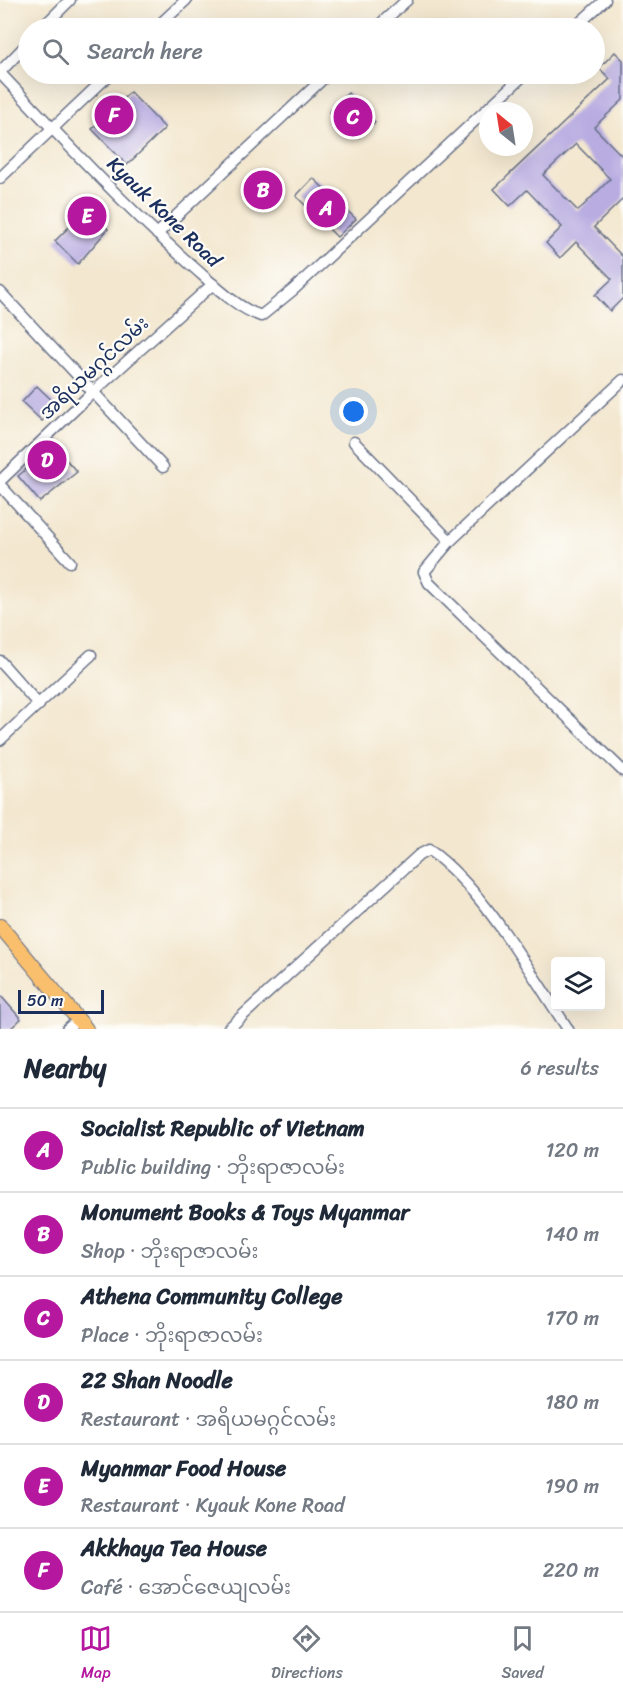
<!DOCTYPE html>
<html lang="en">
<head>
<meta charset="utf-8">
<style>
  :root { --surface:#fff; --page:#f6f6f7; --text:#1f2937; --muted:#747a83; --line:#e0e1e3; --accent:#b5179e }
  body { margin:0; font-family:Sriracha,"Noto Sans Myanmar",sans-serif; background:var(--page); color:var(--text) }
  .controls { position:absolute; right:18px; bottom:18px; display:grid; overflow:hidden; border-radius:6px; box-shadow:0 6px 24px #0002 }
  .controls button { width:54px; height:54px; display:grid; place-items:center; padding:0; border:0; border-bottom:2px solid var(--line); background:var(--surface); color:var(--text); font:30px sans-serif }
  .compass { position:absolute; left:479px; top:102px; width:54px; height:54px; border-radius:50%; background:var(--surface); box-shadow:0 6px 24px #0002; rotate:330deg }
  .scale { position:absolute; left:18px; bottom:15px; width:86px; box-sizing:border-box; padding-left:6px; border:3px solid #1b2f5e; border-top:0; font-size:16px; line-height:21px; white-space:nowrap; color:#1b2f5e; -webkit-text-stroke:4px #fdfcf7; paint-order:stroke }
  .you { position:absolute; left:354px; top:412px; width:21px; height:21px; margin:-15px; border:4px solid #fff; border-radius:50%; background:#1a73e8; box-shadow:0 0 0 9px #1a73e833 }
  .badge { display:grid; place-items:center; width:39px; height:39px; border-radius:50%; background:var(--accent); color:#fff; font-size:20px; font-weight:700 }
  .pin { position:absolute; translate:-50% -50%; border:3px solid #fff; box-shadow:0 2px 6px #0006 }
  .list { margin:0; padding:0; list-style:none }
  h2 { display:flex; justify-content:space-between; align-items:center; height:78px; margin:0; padding:0 24px; font-size:26px }
  h2 small { font-size:20px; font-weight:400; color:var(--muted) }
  .list li { display:grid; grid-template-columns:39px 1fr auto; gap:18px; align-items:center; box-sizing:border-box; height:84px; padding:0 24px; border-top:2px solid var(--line) }
  .list b { display:block; font-size:22px; white-space:nowrap }
  .list p { margin:0; font-size:20px; white-space:nowrap; color:var(--muted) }
  .list em { font-size:20px; font-style:normal; color:var(--muted) }
  .icon { flex:none; width:33px; height:33px; fill:none; stroke:currentColor; stroke-width:2; stroke-linecap:round; stroke-linejoin:round }
  .map { position:relative; flex:none; width:623px; height:1029px; overflow:hidden }
  .search { position:absolute; background:var(--surface); box-shadow:0 6px 24px #0002; left:18px; right:18px; top:18px; height:66px; display:flex; align-items:center; gap:15px; box-sizing:border-box; padding:0 21px; border-radius:33px; color:var(--muted); font-size:22px }
  .sheet { height:582px; background:var(--surface) }
  nav { display:flex; justify-content:space-around; align-items:center; box-sizing:border-box; height:84px; border-top:2px solid var(--line); background:var(--surface); font-size:16px; color:var(--muted) }
  nav a { display:grid; justify-items:center; gap:3px }
  nav .on { color:var(--accent) }
  .map>svg:first-child { display:block }
  .building { fill:#b8ace1; fill-rule:evenodd }
  .lines { fill:none; stroke-linecap:round; stroke-linejoin:round }
  .minor-casing { stroke:#676f86; stroke-width:13 }
  .major-casing { stroke:#676f86; stroke-width:16 }
  .minor { stroke:#fff; stroke-width:10 }
  .major { stroke:#f9bf6d; stroke-width:14 }
  .labels { text-anchor:middle; dominant-baseline:central; stroke-width:4.5; stroke-linejoin:round; paint-order:stroke }
  .street-label { font-size:20px; fill:#1b2f5e; stroke:#fdfcf7 }
</style>
</head>
<body>
<div class="map">
<svg width="623" height="1029" viewBox="0 0 623 1029">
  <rect width="100%" height="100%" fill="#fdfcf7"/>
  <filter id="ink" filterUnits="userSpaceOnUse"><feTurbulence type="fractalNoise" baseFrequency=".0167" numOctaves="2"/><feDisplacementMap in="SourceGraphic" scale="12" xChannelSelector="R" yChannelSelector="G"/><feConvolveMatrix kernelMatrix="1 2 1 2 8 2 1 2 1" color-interpolation-filters="sRGB"/></filter>
  <filter id="wash" filterUnits="userSpaceOnUse"><feTurbulence type="fractalNoise" baseFrequency=".008" numOctaves="4" result="noise"/><feDisplacementMap in="SourceGraphic" scale="24" xChannelSelector="R" yChannelSelector="G"/><feGaussianBlur stdDeviation="1.35" result="paint"/><feColorMatrix in="noise" values="0 0 0 0 0 0 0 0 0 0 0 0 0 0 0 0 0 1.4 0 .05"/><feComposite in="paint" operator="in"/></filter>
  <g filter="url(#wash)">
    <rect width="100%" height="100%" fill="#f3e7cf"/>
    <g id="blocks">
      <!-- building -->
      <g class="building">
        <path d="M615,52L623,60V100L594,127L623,157V199L594,227L623,257V298L610,311L595,295L612,279L576,242L560,258L546,243L562,227L527,190L510,206L494,189L610,79L599,68ZM576,144L610,179L578,211L543,175Z"/>
        <polygon points="130,92 165,128 127,165 92,129"/>
        <polygon points="348,93 375,122 358,138 329,112"/>
        <polygon points="313,178 356,219 337,237 296,196"/>
        <polygon points="89,207 108,229 78,264 55,241"/>
        <polygon points="37,386 58,406 42,421 22,402"/>
        <polygon points="54,446 77,472 40,502 18,476"/>
        <polygon points="0,995 21,1019 10,1029 0,1029"/>
      </g>
    </g>
  </g>
  <g filter="url(#ink)">
    <use href="#blocks" fill-opacity="0" stroke="#676f86" stroke-width="1.5"/>
    <g class="lines">
      <defs>
        <g id="minor">
          <polyline points="42,28 70,0"/>
          <polyline points="156,28 186,0"/>
          <polyline points="376,28 407,0"/>
          <polyline points="574,28 605,0"/>
          <polyline points="0,72 28,43"/>
          <path d="M0,73C62,139 124,205 191,265C212,283 235,307 261,316L293,290L525,74"/>
          <polyline points="0,178 110,74"/>
          <polyline points="157,234 328,74"/>
          <polyline points="0,292 163,467"/>
          <polyline points="623,380 450,541 424,572 429,583 623,771"/>
          <polyline points="354,442 450,541"/>
          <polyline points="0,481 93,392 213,284"/>
          <polyline points="0,485 70,562"/>
          <polyline points="0,661 39,705"/>
          <polyline points="0,740 91,655"/>
          <polyline points="67,1029 78,1020"/>
          <path d="M228,1029L419,855L429,850C484,889 530,973 568,1029"/>
        </g>
        <polyline id="major" points="0,926 86,1029"/>
      </defs>
      <!-- minor casing -->
      <use href="#minor" class="minor-casing"/>
      <!-- major casing -->
      <use href="#major" class="major-casing"/>
      <!-- minor -->
      <use href="#minor" class="minor"/>
      <!-- major -->
      <use href="#major" class="major"/>
    </g>
  </g>
  <g class="labels">
    <!-- street labels -->
    <g class="street-label">
      <text transform="translate(164 212) rotate(44)">Kyauk Kone Road</text>
      <text transform="translate(94 368) rotate(-43)">အရိယမဂ္ဂင်လမ်း</text>
    </g>
  </g>
</svg>
<div class="controls">
<button><svg class="icon" aria-label="layers" viewBox="0 0 24 24"><path d="M12 4l9 5-9 5-9-5zM3 14l9 5 9-5"/></svg></button>
</div>
<svg class="compass" viewBox="-18 -18 36 36"><path d="M0-13l5 13h-10z" fill="#e53935"/><path d="M0 13l5-13h-10z" fill="#747a83"/></svg>
<div class="scale">50 m</div>
<div class="you"></div>
<div class="pin badge" style="left:326px;top:208px">A</div>
<div class="pin badge" style="left:263px;top:190px">B</div>
<div class="pin badge" style="left:353px;top:117px">C</div>
<div class="pin badge" style="left:47px;top:460px">D</div>
<div class="pin badge" style="left:87px;top:216px">E</div>
<div class="pin badge" style="left:114px;top:115px">F</div>
<div class="search"><svg class="icon" aria-label="search" viewBox="0 0 24 24"><circle cx="10" cy="10" r="6"/><path d="M15 15l6 6"/></svg>Search here</div>
</div>
<section class="sheet">
<h2>Nearby<small>6 results</small></h2>
<ul class="list">
<li><span class="badge">A</span><div><b>Socialist Republic of Vietnam</b><p>Public building · ဘိုးရာဇာလမ်း</p></div><em>120 m</em></li>
<li><span class="badge">B</span><div><b>Monument Books &amp; Toys Myanmar</b><p>Shop · ဘိုးရာဇာလမ်း</p></div><em>140 m</em></li>
<li><span class="badge">C</span><div><b>Athena Community College</b><p>Place · ဘိုးရာဇာလမ်း</p></div><em>170 m</em></li>
<li><span class="badge">D</span><div><b>22 Shan Noodle</b><p>Restaurant · အရိယမဂ္ဂင်လမ်း</p></div><em>180 m</em></li>
<li><span class="badge">E</span><div><b>Myanmar Food House</b><p>Restaurant · Kyauk Kone Road</p></div><em>190 m</em></li>
<li><span class="badge">F</span><div><b>Akkhaya Tea House</b><p>Café · အောင်ဇေယျလမ်း</p></div><em>220 m</em></li>
</ul>
</section>
<nav>
<a class="on"><svg class="icon" aria-label="map" viewBox="0 0 24 24"><path d="M3 6l6-2 6 2 6-2v14l-6 2-6-2-6 2zM9 4v14M15 6v14"/></svg>Map</a>
<a><svg class="icon" aria-label="directions" viewBox="0 0 24 24"><path d="M12 3l9 9-9 9-9-9zM9 14v-3h6M13 9l2 2-2 2"/></svg>Directions</a>
<a><svg class="icon" aria-label="saved" viewBox="0 0 24 24"><path d="M7 4h10v16l-5-4-5 4z"/></svg>Saved</a>
</nav>
</body>
</html>
